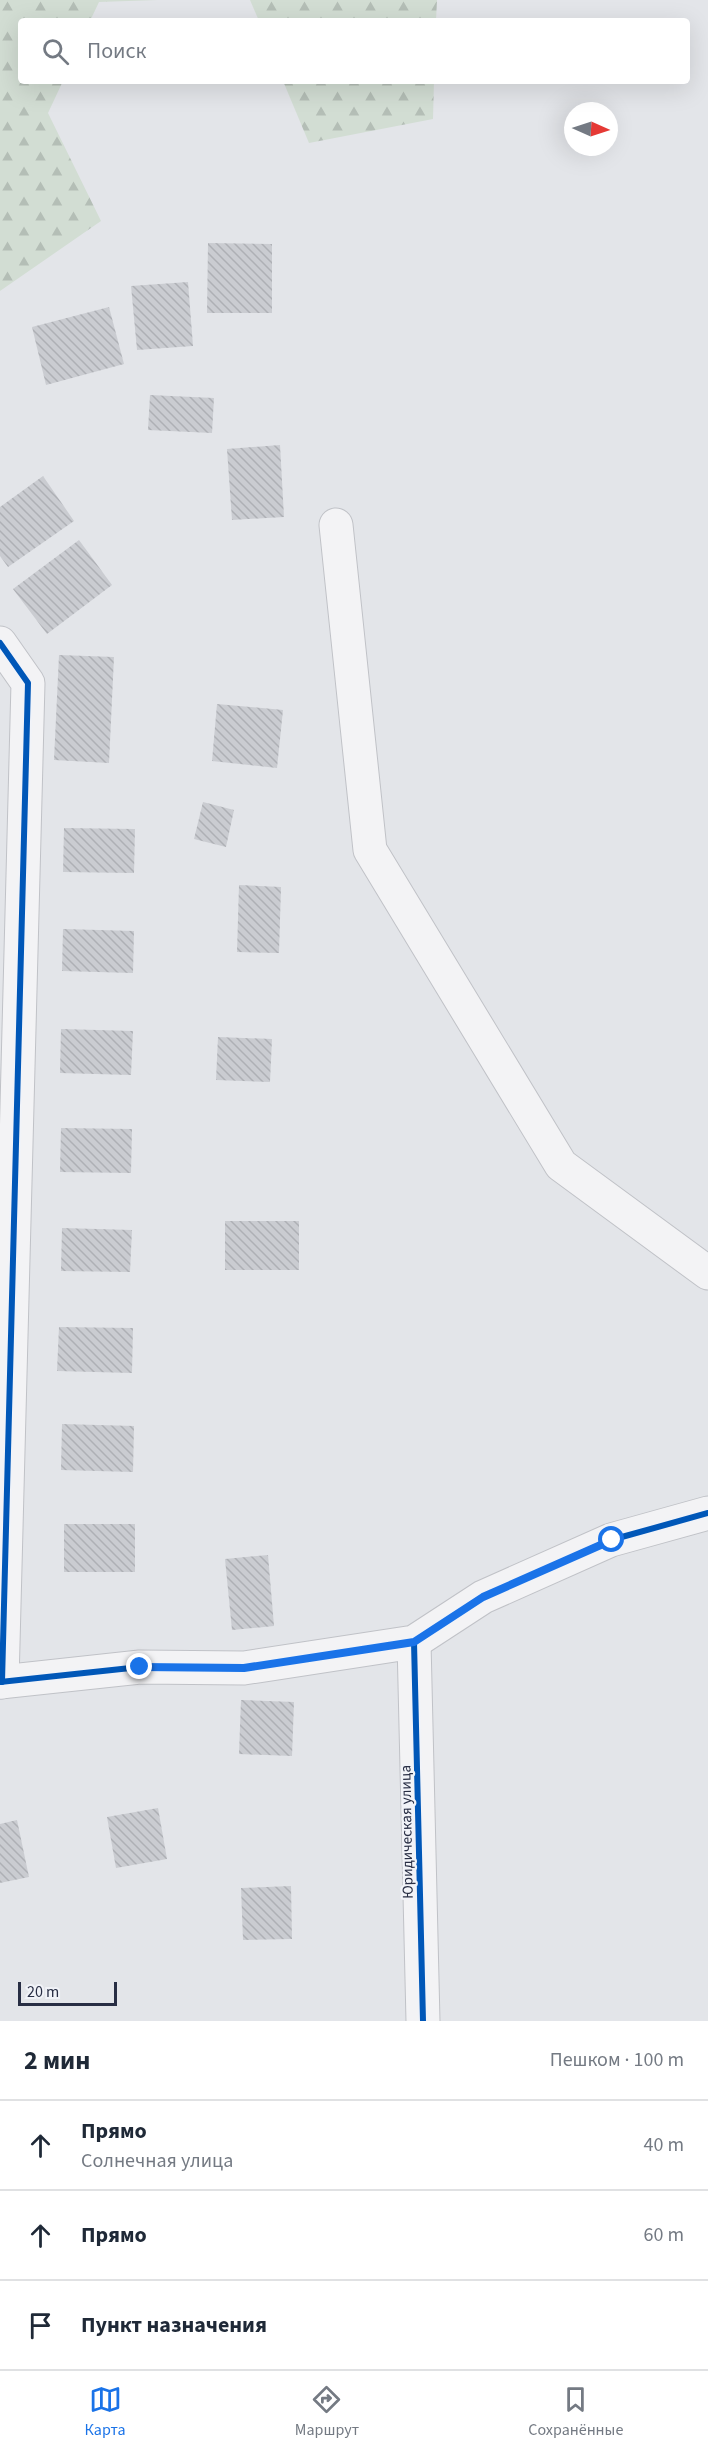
<!DOCTYPE html>
<html lang="ru">
<head>
<meta charset="utf-8">
<style>
  :root { --surface:#fff; --page:#f6f6f7; --text:#1f2937; --muted:#747a83; --line:#e0e1e3; --accent:#1a73e8 }
  body { margin:0; font-family:"Source Sans 3",sans-serif; background:var(--page); color:var(--text) }
  .compass { position:absolute; left:564px; top:102px; width:54px; height:54px; border-radius:50%; background:var(--surface); box-shadow:0 6px 24px #0002; rotate:93deg }
  .scale { position:absolute; left:18px; bottom:15px; width:99px; box-sizing:border-box; padding-left:6px; border:3px solid #282e44; border-top:0; font-size:16px; line-height:21px; white-space:nowrap; color:#282e44; -webkit-text-stroke:4px #f1f3f8; paint-order:stroke }
  .stop { position:absolute; width:18px; height:18px; margin:-14px; border:4px solid #1a73e8; border-radius:50%; background:#fff }
  .stop.end { background:#1a73e8; border-color:#fff; box-shadow:0 2px 6px #0008 }
  .list { margin:0; padding:0; list-style:none }
  h2 { display:flex; justify-content:space-between; align-items:center; height:78px; margin:0; padding:0 24px; font-size:26px }
  h2 small { font-size:20px; font-weight:400; color:var(--muted) }
  .list li { display:grid; grid-template-columns:39px 1fr auto; gap:18px; align-items:center; box-sizing:border-box; height:90px; padding:0 24px; border-top:2px solid var(--line) }
  .list b { display:block; font-size:22px; white-space:nowrap }
  .list p { margin:0; font-size:20px; white-space:nowrap; color:var(--muted) }
  .list em { font-size:20px; font-style:normal; color:var(--muted) }
  .icon { flex:none; width:33px; height:33px; fill:none; stroke:currentColor; stroke-width:2; stroke-linecap:round; stroke-linejoin:round }
  .map { position:relative; flex:none; width:708px; height:2021px; overflow:hidden }
  .search { position:absolute; background:var(--surface); box-shadow:0 6px 24px #0002; left:18px; right:18px; top:18px; height:66px; display:flex; align-items:center; gap:15px; box-sizing:border-box; padding:0 21px; border-radius:6px; color:var(--muted); font-size:22px }
  .sheet { height:348px; background:var(--surface) }
  nav { display:flex; justify-content:space-around; align-items:center; box-sizing:border-box; height:84px; border-top:2px solid var(--line); background:var(--surface); font-size:16px; color:var(--muted) }
  nav a { display:grid; justify-items:center; gap:3px }
  nav .on { color:var(--accent) }
  .map>svg:first-child { display:block }
  .forest { fill:url(#forest-firs) }
  .building { fill:url(#building-back-hatch) }
  .lines { fill:none; stroke-linecap:round; stroke-linejoin:round }
  .minor-casing { stroke:#c0c2c7; stroke-width:35 }
  .minor { stroke:#f3f3f5; stroke-width:33 }
  .cycleway-casing { stroke:#f1f3f8; stroke-width:10 }
  .cycleway { stroke:#0057b8; stroke-width:6 }
  .route { stroke:#1a73e8; stroke-width:8 }
  .labels { text-anchor:middle; dominant-baseline:central; stroke-width:4.5; stroke-linejoin:round; paint-order:stroke }
  .street-label { font-size:15px; fill:#282e44; stroke:#f1f3f8 }
</style>
</head>
<body>
<div class="map">
<svg width="708" height="2021" viewBox="0 0 708 2021">
  <defs>
    <pattern id="forest-firs" width="22" height="20" patternUnits="userSpaceOnUse" patternTransform="scale(1.5)"><rect width="22" height="20" fill="#d2ddd3"/><path d="M5 1l3.5 6h-7zM16 11l3.5 6h-7z" fill="#b4beb6"/></pattern>
    <pattern id="building-back-hatch" width="6" height="6" patternUnits="userSpaceOnUse" patternTransform="scale(1.5)"><rect width="6" height="6" fill="#caccd1"/><path d="M-1 5l2 2M0 0l6 6M5-1l2 2" fill="none" stroke="#aeb0b5"/></pattern>
  </defs>
  <rect width="100%" height="100%" fill="#e3e5e9"/>
  <!-- forest -->
  <g class="forest">
    <polygon points="0,0 158,0 99,2 90,21 21,21 21,81 63,81 48,113 101,221 0,291"/>
    <polygon points="250,0 437,0 436,21 259,21"/>
    <polygon points="283,81 434,81 433,119 309,143"/>
  </g>
  <!-- building -->
  <g class="building">
    <polygon points="208,243 272,244 272,313 207,313"/>
    <polygon points="188,282 193,346 137,350 131,286"/>
    <polygon points="109,307 124,364 46,385 32,327"/>
    <polygon points="150,395 214,398 212,433 148,430"/>
    <polygon points="280,445 284,517 232,520 227,449"/>
    <polygon points="43,476 74,521 8,567 0,556 0,507"/>
    <polygon points="79,540 112,585 47,634 13,589"/>
    <polygon points="59,655 114,657 109,763 54,760"/>
    <polygon points="217,704 283,710 277,768 212,761"/>
    <polygon points="203,802 234,810 226,847 194,839"/>
    <polygon points="64,828 135,829 134,873 63,872"/>
    <polygon points="239,885 281,887 279,953 237,952"/>
    <polygon points="63,929 134,931 133,973 62,971"/>
    <polygon points="61,1029 133,1031 131,1075 60,1073"/>
    <polygon points="218,1037 272,1039 270,1082 216,1080"/>
    <polygon points="61,1128 132,1129 131,1173 60,1172"/>
    <rect x="225" y="1221" width="74" height="49"/>
    <polygon points="62,1228 132,1230 130,1272 61,1271"/>
    <polygon points="59,1327 133,1328 132,1373 57,1371"/>
    <polygon points="62,1424 134,1426 133,1472 61,1470"/>
    <rect x="64" y="1524" width="71" height="48"/>
    <polygon points="268,1555 274,1626 232,1630 225,1559"/>
    <polygon points="241,1700 294,1702 292,1756 239,1754"/>
    <polygon points="158,1808 167,1859 116,1868 107,1817"/>
    <polygon points="17,1820 29,1877 0,1883 0,1824"/>
    <polygon points="291,1886 292,1939 243,1940 241,1888"/>
  </g>
  <g class="lines">
    <defs>
      <g id="minor">
        <polyline points="336,525 370,850 561,1165 708,1273"/>
        <polyline points="0,643 28,683 2,1682"/>
        <polyline points="414,1642 423,2021"/>
        <polyline points="0,1682 140,1667 244,1668 414,1642 483,1597 611,1540 708,1513"/>
      </g>
    </defs>
    <!-- minor casing -->
    <use href="#minor" class="minor-casing"/>
    <!-- minor -->
    <use href="#minor" class="minor"/>
    <defs>
      <g id="cycleway">
        <polyline points="0,643 28,683 2,1682"/>
        <polyline points="414,1642 423,2021"/>
        <polyline points="0,1682 140,1667 244,1668 414,1642 483,1597 611,1540 708,1513"/>
      </g>
    </defs>
    <!-- cycleway casing -->
    <use href="#cycleway" class="cycleway-casing"/>
    <!-- cycleway -->
    <use href="#cycleway" class="cycleway"/>
  </g>
  <g class="lines">
    <!-- route -->
    <polyline class="route" points="140,1667 244,1668 414,1642 483,1597 612,1540"/>
  </g>
  <g class="labels">
    <!-- street labels -->
    <g class="street-label">
      <text transform="translate(407 1832) rotate(-91)">Юридическая улица</text>
    </g>
  </g>
</svg>
<svg class="compass" viewBox="-18 -18 36 36"><path d="M0-13l5 13h-10z" fill="#e53935"/><path d="M0 13l5-13h-10z" fill="#747a83"/></svg>
<div class="scale">20 m</div>
<div class="stop" style="left:612px;top:1540px"></div>
<div class="stop end" style="left:140px;top:1667px"></div>
<div class="search"><svg class="icon" aria-label="search" viewBox="0 0 24 24"><circle cx="10" cy="10" r="6"/><path d="M15 15l6 6"/></svg>Поиск</div>
</div>
<section class="sheet">
<h2>2 мин<small>Пешком · 100 m</small></h2>
<ul class="list">
<li><svg class="icon" aria-label="ahead" viewBox="0 0 24 24"><path d="M12 20V5M6 11l6-6 6 6"/></svg><div><b>Прямо</b><p>Солнечная улица</p></div><em>40 m</em></li>
<li><svg class="icon" aria-label="ahead" viewBox="0 0 24 24"><path d="M12 20V5M6 11l6-6 6 6"/></svg><div><b>Прямо</b></div><em>60 m</em></li>
<li><svg class="icon" aria-label="arrive" viewBox="0 0 24 24"><path d="M6 21V4h12l-3 4 3 4H6"/></svg><div><b>Пункт назначения</b></div></li>
</ul>
</section>
<nav>
<a class="on"><svg class="icon" aria-label="map" viewBox="0 0 24 24"><path d="M3 6l6-2 6 2 6-2v14l-6 2-6-2-6 2zM9 4v14M15 6v14"/></svg>Карта</a>
<a><svg class="icon" aria-label="directions" viewBox="0 0 24 24"><path d="M12 3l9 9-9 9-9-9zM9 14v-3h6M13 9l2 2-2 2"/></svg>Маршрут</a>
<a><svg class="icon" aria-label="saved" viewBox="0 0 24 24"><path d="M7 4h10v16l-5-4-5 4z"/></svg>Сохранённые</a>
</nav>
</body>
</html>
